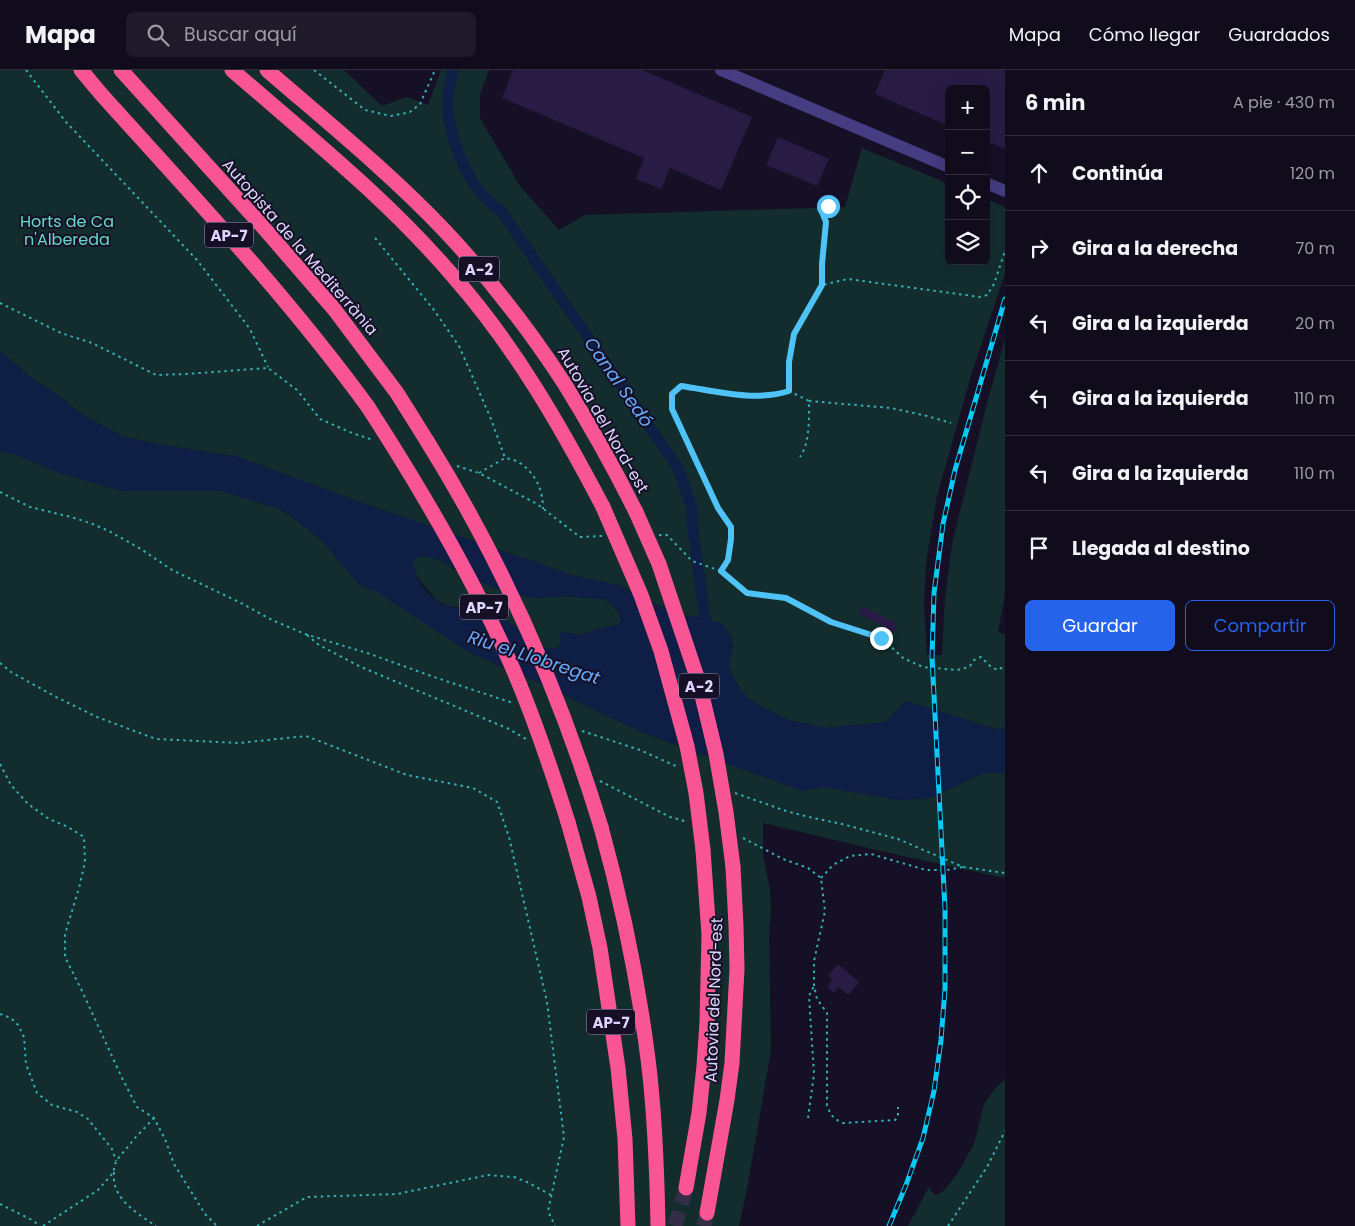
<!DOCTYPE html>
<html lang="es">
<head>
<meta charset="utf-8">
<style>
  :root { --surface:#100c1c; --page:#1e1a29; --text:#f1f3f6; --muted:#9c9ba3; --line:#302c3b; --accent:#2563eb }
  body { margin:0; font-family:Poppins,sans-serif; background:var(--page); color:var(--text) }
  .controls { position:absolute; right:15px; top:15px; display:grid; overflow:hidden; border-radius:8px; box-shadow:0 5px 20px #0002 }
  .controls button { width:45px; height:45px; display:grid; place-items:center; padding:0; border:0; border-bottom:1px solid var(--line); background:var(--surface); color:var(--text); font:25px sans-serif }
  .stop { position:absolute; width:15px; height:15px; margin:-11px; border:4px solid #4fc3f7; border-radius:50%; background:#fff }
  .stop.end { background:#4fc3f7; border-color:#fff; box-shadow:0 1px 5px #0008 }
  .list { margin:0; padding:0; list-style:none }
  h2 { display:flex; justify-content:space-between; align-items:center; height:65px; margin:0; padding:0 20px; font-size:21px }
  h2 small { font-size:16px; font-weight:400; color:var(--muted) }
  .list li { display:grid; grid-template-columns:32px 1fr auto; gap:15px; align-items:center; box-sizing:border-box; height:75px; padding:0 20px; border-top:1px solid var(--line) }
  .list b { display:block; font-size:19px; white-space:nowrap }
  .list em { font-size:16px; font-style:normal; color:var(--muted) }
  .actions { display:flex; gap:10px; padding:15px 20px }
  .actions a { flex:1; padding:11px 0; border:1px solid var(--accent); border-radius:8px; text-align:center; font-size:18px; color:var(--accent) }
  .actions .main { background:var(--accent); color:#fff }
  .icon { flex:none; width:28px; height:28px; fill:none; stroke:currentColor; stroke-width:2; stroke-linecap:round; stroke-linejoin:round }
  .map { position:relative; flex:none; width:1005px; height:1156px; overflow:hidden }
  header { display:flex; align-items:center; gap:30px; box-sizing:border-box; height:70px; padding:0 25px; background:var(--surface); border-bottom:1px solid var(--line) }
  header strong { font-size:24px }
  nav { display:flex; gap:28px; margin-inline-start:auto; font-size:18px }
  .search { width:350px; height:45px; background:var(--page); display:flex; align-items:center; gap:12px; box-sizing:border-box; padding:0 18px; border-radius:8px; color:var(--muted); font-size:19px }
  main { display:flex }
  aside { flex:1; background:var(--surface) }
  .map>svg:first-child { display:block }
  .green { fill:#132d2e }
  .water { fill:#0e1e45; fill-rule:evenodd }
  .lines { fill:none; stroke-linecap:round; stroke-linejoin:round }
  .canal { stroke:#0e1e45; stroke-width:11 }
  .building { fill:#281c45 }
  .highway-tunnel { stroke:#332e45; stroke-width:15; stroke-dasharray:15 8; stroke-linecap:butt }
  .path { stroke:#34afb3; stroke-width:2; stroke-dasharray:2.5 4; stroke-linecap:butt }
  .street { stroke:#453c82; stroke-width:12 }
  .highway { stroke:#f95494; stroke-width:15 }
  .rail-casing { stroke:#09c9f5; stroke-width:5 }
  .rail { stroke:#151025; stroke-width:3; stroke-dasharray:9; stroke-linecap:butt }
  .highway-bridge { stroke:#f95494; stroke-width:15 }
  .route { stroke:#4fc3f7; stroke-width:6 }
  .labels { text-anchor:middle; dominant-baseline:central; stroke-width:4; stroke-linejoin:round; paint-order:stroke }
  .shield { fill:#151025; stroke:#a19abc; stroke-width:1 }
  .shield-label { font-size:15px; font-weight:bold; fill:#ddd5fd }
  .park-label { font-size:16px; fill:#63dbc8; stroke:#151025 }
  .street-label { font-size:16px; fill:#ddd5fd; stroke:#151025 }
  .water-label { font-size:18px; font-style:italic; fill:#67a8fa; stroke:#151025 }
</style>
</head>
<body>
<header>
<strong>Mapa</strong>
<div class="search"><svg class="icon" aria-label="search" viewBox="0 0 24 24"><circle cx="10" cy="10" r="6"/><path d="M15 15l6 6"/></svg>Buscar aquí</div>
<nav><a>Mapa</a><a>Cómo llegar</a><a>Guardados</a></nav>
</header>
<main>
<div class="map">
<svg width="1005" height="1156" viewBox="0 0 1005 1156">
  <rect width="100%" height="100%" fill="#151025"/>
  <!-- green -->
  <g class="green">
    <polygon points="0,0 344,0 382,36 407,27 428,35 441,0 489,0 480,24 480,48 520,116 559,160 585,145 845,137 862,78 949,114 949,191 986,191 986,129 1005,137 1005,203 970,309 937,426 926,492 924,535 927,585 942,585 945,527 952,474 986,337 1005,269 1005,524 998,562 1005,564 1005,656 999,660 906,631 886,652 825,658 788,650 758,635 749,629 741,621 730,600 730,589 733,577 731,566 712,552 702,548 676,544 618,515 575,506 357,431 238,387 157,374 121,366 80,343 51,320 33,309 0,281"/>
    <polygon points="0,381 17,385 60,403 123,421 223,421 270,436 276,437 294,448 327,475 333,483 340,493 367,518 377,521 467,581 535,611 646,664 803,721 823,717 900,730 930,728 983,703 1005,703 1005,808 898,785 763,753 763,785 770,820 771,838 769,864 771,980 747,1119 739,1156 0,1156"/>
    <polygon points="423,486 441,490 458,502 511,523 536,528 563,526 605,529 618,541 621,551 617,555 597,559 580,565 561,562 561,572 559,577 551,579 545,579 493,546 466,538 448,536 437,531 418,508 413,496 413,490"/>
    <polygon points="1005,1009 1005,1156 908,1156 929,1117 935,1125 941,1123 946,1118 957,1104 974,1074 984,1034 994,1020"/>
  </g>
  <!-- water -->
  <path class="water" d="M0,281L33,309L51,320L80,343L121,366L157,374L238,387L357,431L575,506L618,515L676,544L702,548L723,554L731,566L733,577L730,589V600L741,621L749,629L758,635L788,650L825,658L886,652L906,631L999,660L1005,656V703H983L930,728L900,730L823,717L803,721L646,664L535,611L467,581L377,522L358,514L350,505L349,501L340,493L333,483L319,468L285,442L276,437L270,436L223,421H123L60,403L17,385L0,381ZM423,486L441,490L464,505L505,522L536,528L563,526L605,529L618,540L621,551L617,555L597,559L581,565L560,562L561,572L559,577C555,578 550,580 545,578C535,575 525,560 514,555C501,548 486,543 471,539C460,537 447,539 438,532C425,522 413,506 413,490Z"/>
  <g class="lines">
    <!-- canal -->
    <path class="canal" d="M453,0C450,11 448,23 448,34C447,60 464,103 481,123C487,130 494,136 501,141L678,398L692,438V452L707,564"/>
  </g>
  <!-- building -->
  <g class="building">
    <polygon points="513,0 642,0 752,47 721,120 670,98 661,119 636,109 644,88 502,28"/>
    <polygon points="885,0 1005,0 1005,79 986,71 986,19 949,19 949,56 875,24"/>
    <polygon points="778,67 829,89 817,116 766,95"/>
    <polygon points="862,536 898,554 894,562 858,543"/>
    <polygon points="838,894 859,912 848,925 838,917 834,923 827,917 832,910 828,906"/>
  </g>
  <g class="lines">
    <!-- highway-tunnel -->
    <g class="highway-tunnel">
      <polyline points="675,1156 686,1118"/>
      <polyline points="704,1156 707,1143"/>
    </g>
    <!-- path -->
    <g class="path">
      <polyline points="26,0 66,52 197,190 250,259 268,297"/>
      <polyline points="314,0 365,40 391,46 410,42 420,34 435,0"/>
      <polyline points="375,168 434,240 459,276 491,349 505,388"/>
      <polyline points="822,215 822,194 826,152 820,137 828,136"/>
      <polyline points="0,233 61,263 92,273 156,305 186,304 268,298 297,320 320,349 352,363 373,370"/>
      <path d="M789,321L809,331C809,348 810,373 800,387"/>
      <polyline points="809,331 891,338 927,346 951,353"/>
      <polyline points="457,396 479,403 537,434 580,467 602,466"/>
      <path d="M479,403L505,388C510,389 516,390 520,393C536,404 543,420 543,439"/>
      <polyline points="0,422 30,437 71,447 90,453 109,461 141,479 172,500 241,533 272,550 305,564 370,584 434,607 513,633"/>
      <polyline points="659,465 667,465 692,491 721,501 747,523 786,528 831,552 874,565 881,568 887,573 903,588 916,594 923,597 956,600 963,599 970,596 974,590 981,587 991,597 998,600 1005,596"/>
      <path d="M722,500L728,490L731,469V457L718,438L672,339V323L681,317C716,321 754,332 789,321V293L794,264L822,215L848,209L980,227L987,225L994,214L1005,181"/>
      <polyline points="307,565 319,575 361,597 509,659 526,669"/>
      <polyline points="0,593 11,602 56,627 97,647 156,669 239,673 306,666 407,705 473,718 497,732 509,767 547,932 564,1067 548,1141 555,1156"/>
      <polyline points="582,661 640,680 678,697"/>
      <polyline points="0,694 11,715 28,734 49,749 68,757 84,767 85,792 79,818 65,864 65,887 83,923 122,1008 137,1037 154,1048 165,1069 174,1094 205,1144 217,1156"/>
      <polyline points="600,711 670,747 688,752"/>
      <polyline points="735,723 786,741 813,748 842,754 898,769 963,797 1005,803"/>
      <path d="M743,768L783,789L808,798L821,808L825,841L814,891V916L817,929L827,943V1035C830,1044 833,1049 843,1053L895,1050L898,1047V1037"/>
      <polyline points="821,808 833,795 850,786 871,784 926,800 947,800 963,797"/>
      <polyline points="0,944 11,948 18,955 24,967 26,994 37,1023 52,1035 77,1042 88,1049 112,1079 116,1091"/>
      <polyline points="808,1048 814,1004 809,926 814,916"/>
      <path d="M114,1102C111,1129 137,1143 156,1156"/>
      <polyline points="0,1134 34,1151 39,1156"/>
      <polyline points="43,1156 98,1120 113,1103 116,1091 135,1068 154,1048"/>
      <polyline points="257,1156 307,1127 397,1124 488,1105 514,1107 527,1112 551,1125"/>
      <polyline points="948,1156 987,1097 1005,1061"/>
    </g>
    <!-- street -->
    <g class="street">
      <polyline points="721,0 949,97"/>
      <polyline points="986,113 1005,121"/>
    </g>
    <!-- highway -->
    <g class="highway">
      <path d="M81,0L101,24C193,126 287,226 368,337"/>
      <polyline points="121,0 263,157 334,239 397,323 427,371"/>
      <path d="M232,0C308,66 387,129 453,206C514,275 560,355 603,437"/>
      <path d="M267,0C327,52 390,103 445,161C488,207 529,259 564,313C590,355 614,398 636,442"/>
      <polyline points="568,752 589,827 600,878 618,998 625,1069 628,1156"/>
      <path d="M601,757C622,833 638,910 648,989C655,1044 657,1100 658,1156"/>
      <polyline points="686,1118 699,1043 704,996 707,952 709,865 703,780"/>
      <polyline points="707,1143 727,1030 732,993 737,899 736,856 733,797"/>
    </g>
    <defs>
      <polyline id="rail" points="889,1156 906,1115 923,1068 934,1021 941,970 945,919 945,839 932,587 934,523 943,454 955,400 1005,229"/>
    </defs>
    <!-- rail casing -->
    <use href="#rail" class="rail-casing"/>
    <!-- rail -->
    <use href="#rail" class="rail"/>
    <!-- highway-bridge -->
    <g class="highway-bridge">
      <path d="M368,337C421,419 470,502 510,592C533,644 551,698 568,752"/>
      <path d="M427,371C503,493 559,619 601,757"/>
      <polyline points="603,437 641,525 661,581 687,676 696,723 703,780"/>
      <polyline points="636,442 659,494 699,613 716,684 726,742 733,797"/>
    </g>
  </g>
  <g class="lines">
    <!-- route -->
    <path class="route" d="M828,136L820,137L826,152L822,194V215L794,264L789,292V321C754,332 716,321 681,316L672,324V339L718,438L731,457V469L728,490L721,501L747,523L786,528L831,552L881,568"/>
  </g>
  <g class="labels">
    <!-- shield labels -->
    <g class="shield">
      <rect x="205" y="152.5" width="48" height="25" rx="4"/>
      <rect x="459" y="186.5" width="40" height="25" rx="4"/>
      <rect x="460" y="524.5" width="48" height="25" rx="4"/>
      <rect x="679" y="603.5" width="40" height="25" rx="4"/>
      <rect x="587" y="939.5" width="48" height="25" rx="4"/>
    </g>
    <g class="shield-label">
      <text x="229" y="165">AP-7</text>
      <text x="479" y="199">A-2</text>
      <text x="484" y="537">AP-7</text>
      <text x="699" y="616">A-2</text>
      <text x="611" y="952">AP-7</text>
    </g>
    <!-- park labels -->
    <g class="park-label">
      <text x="67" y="151">Horts de Ca<tspan x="67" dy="18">n'Albereda</tspan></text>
    </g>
    <!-- street labels -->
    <g class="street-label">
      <text transform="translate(300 177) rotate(49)">Autopista de la Mediterrània</text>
      <text transform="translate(603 350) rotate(60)">Autovia del Nord-est</text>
      <text transform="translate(714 930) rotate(-88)">Autovia del Nord-est</text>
    </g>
    <!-- water labels -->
    <g class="water-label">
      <text transform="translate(619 312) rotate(55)">Canal Sedó</text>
      <text transform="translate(534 587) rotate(18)">Riu el Llobregat</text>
    </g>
  </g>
</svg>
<div class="controls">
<button>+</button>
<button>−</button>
<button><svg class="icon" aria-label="locate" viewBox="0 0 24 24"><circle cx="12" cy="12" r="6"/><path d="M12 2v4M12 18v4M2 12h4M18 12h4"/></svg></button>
<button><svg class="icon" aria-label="layers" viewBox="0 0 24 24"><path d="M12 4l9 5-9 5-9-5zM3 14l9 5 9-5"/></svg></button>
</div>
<div class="stop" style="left:828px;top:136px"></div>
<div class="stop end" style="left:881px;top:568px"></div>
</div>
<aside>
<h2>6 min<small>A pie · 430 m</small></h2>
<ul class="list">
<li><svg class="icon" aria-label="ahead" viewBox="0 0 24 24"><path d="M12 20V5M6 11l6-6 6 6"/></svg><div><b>Continúa</b></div><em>120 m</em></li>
<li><svg class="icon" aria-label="right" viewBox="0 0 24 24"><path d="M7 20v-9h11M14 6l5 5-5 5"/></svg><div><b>Gira a la derecha</b></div><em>70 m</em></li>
<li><svg class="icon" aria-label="left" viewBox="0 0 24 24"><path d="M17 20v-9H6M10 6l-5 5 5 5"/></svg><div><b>Gira a la izquierda</b></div><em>20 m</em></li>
<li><svg class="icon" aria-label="left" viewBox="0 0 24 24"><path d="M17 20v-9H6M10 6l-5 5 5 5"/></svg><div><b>Gira a la izquierda</b></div><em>110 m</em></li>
<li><svg class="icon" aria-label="left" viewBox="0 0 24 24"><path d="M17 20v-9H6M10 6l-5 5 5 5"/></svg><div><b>Gira a la izquierda</b></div><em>110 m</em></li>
<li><svg class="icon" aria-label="arrive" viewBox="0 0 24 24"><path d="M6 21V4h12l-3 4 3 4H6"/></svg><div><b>Llegada al destino</b></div></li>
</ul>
<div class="actions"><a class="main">Guardar</a><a>Compartir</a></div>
</aside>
</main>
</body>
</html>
